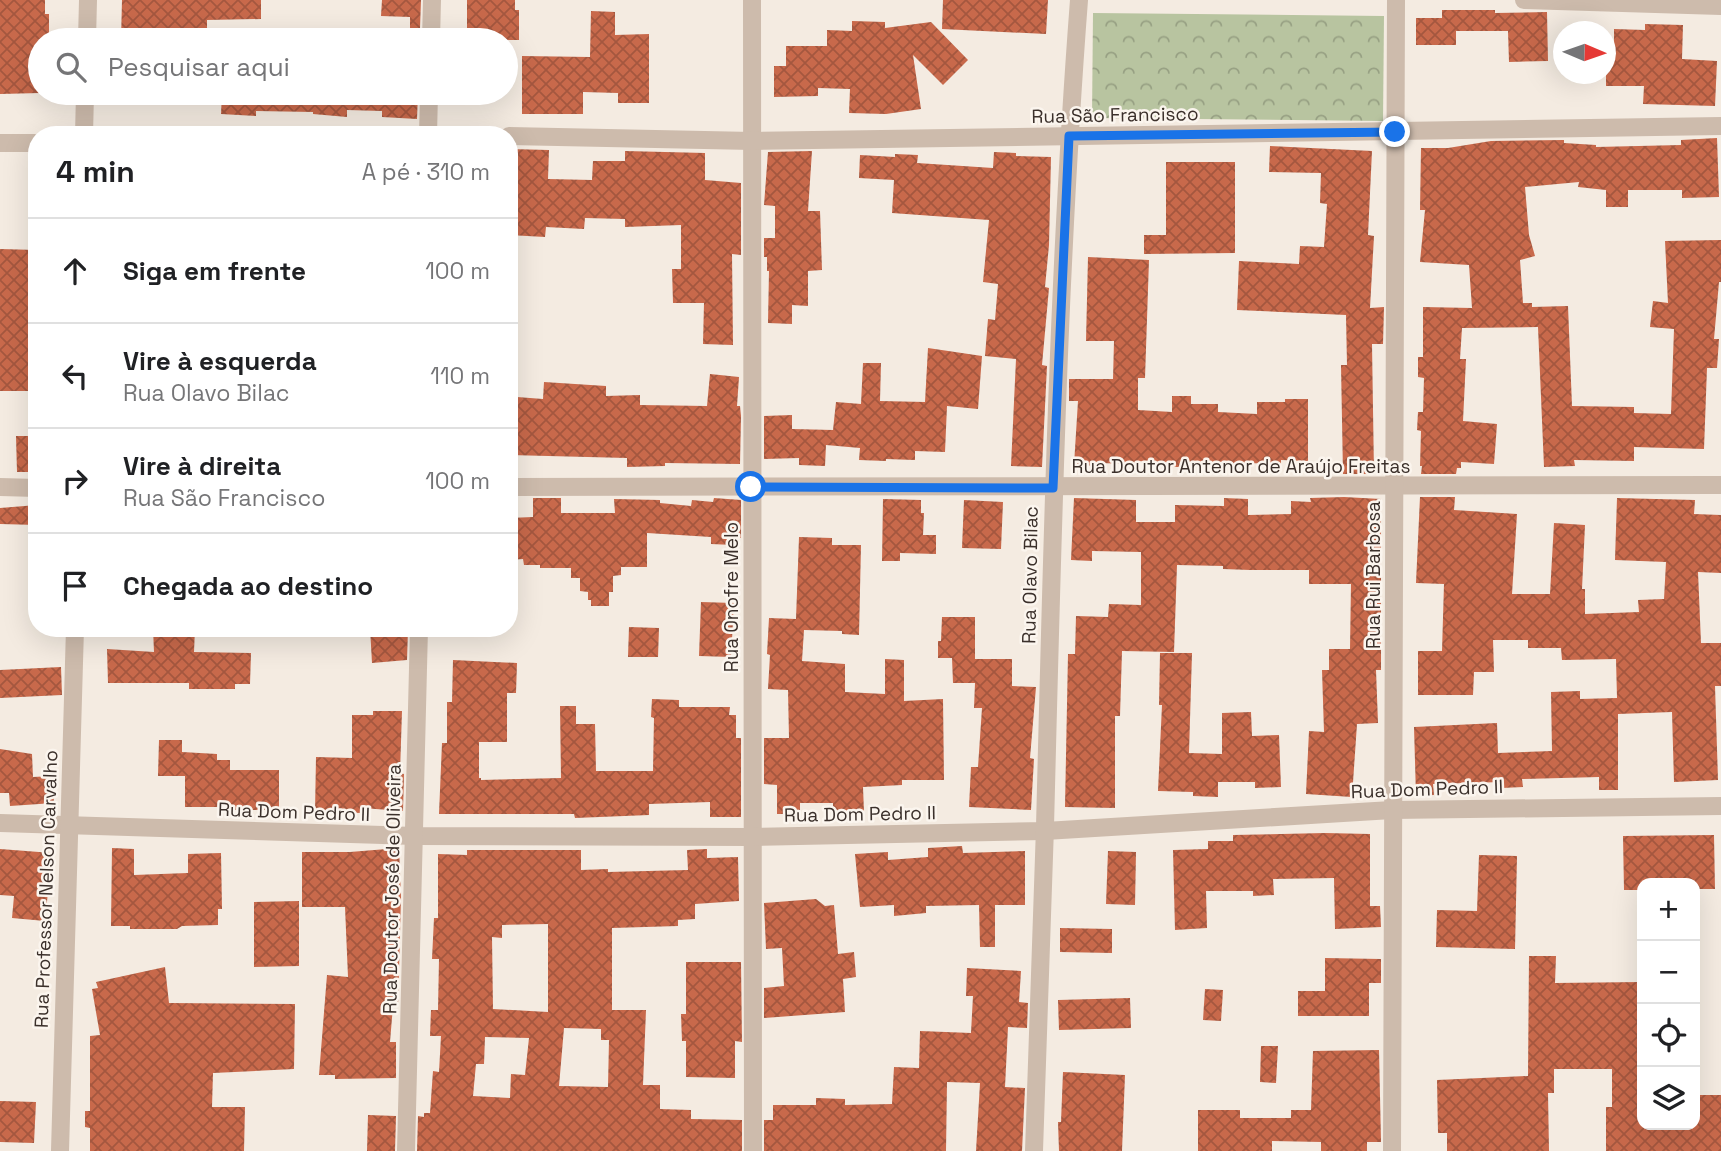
<!DOCTYPE html>
<html lang="pt">
<head>
<meta charset="utf-8">
<style>
  :root { --surface:#fff; --page:#f6f6f6; --text:#202124; --muted:#757577; --line:#e0e0e0 }
  body { margin:0; font-family:"Space Grotesk",sans-serif; background:var(--page); color:var(--text) }
  .controls { position:absolute; right:21px; bottom:21px; display:grid; overflow:hidden; border-radius:14px; box-shadow:0 7px 28px #0002 }
  .controls button { width:63px; height:63px; display:grid; place-items:center; padding:0; border:0; border-bottom:2px solid var(--line); background:var(--surface); color:var(--text); font:35px sans-serif }
  .compass { position:absolute; left:1553px; top:21px; width:63px; height:63px; border-radius:50%; background:var(--surface); box-shadow:0 7px 28px #0002; rotate:92deg }
  .stop { position:absolute; width:21px; height:21px; margin:-16px; border:5px solid #1a73e8; border-radius:50%; background:#fff }
  .stop.end { background:#1a73e8; border-color:#fff; box-shadow:0 2px 7px #0008 }
  .list { margin:0; padding:0; list-style:none }
  h2 { display:flex; justify-content:space-between; align-items:center; height:91px; margin:0; padding:0 28px; font-size:30px }
  h2 small { font-size:23px; font-weight:400; color:var(--muted) }
  .list li { display:grid; grid-template-columns:46px 1fr auto; gap:21px; align-items:center; box-sizing:border-box; height:105px; padding:0 28px; border-top:2px solid var(--line) }
  .list b { display:block; font-size:26px; white-space:nowrap }
  .list p { margin:0; font-size:23px; white-space:nowrap; color:var(--muted) }
  .list em { font-size:23px; font-style:normal; color:var(--muted) }
  .icon { flex:none; width:38px; height:38px; fill:none; stroke:currentColor; stroke-width:2; stroke-linecap:round; stroke-linejoin:round }
  .map { position:relative; flex:none; width:1721px; height:1151px; overflow:hidden }
  .search { position:absolute; background:var(--surface); box-shadow:0 7px 28px #0002; left:28px; top:28px; width:490px; height:77px; display:flex; align-items:center; gap:18px; box-sizing:border-box; padding:0 24px; border-radius:38px; color:var(--muted); font-size:26px }
  .panel { position:absolute; background:var(--surface); box-shadow:0 7px 28px #0002; left:28px; top:126px; width:490px; height:511px; border-radius:28px }
  .map>svg:first-child { display:block }
  .forest { fill:url(#forest-crowns) }
  .building { fill:url(#building-cross-hatch); fill-rule:evenodd }
  .lines { fill:none; stroke-linecap:round; stroke-linejoin:round }
  .street { stroke:#cdbbac; stroke-width:18 }
  .route { stroke:#1a73e8; stroke-width:9 }
  .labels { text-anchor:middle; dominant-baseline:central; stroke-width:5; stroke-linejoin:round; paint-order:stroke }
  .street-label { font-size:19px; fill:#3b302b; stroke:#fbf5ee }
</style>
</head>
<body>
<div class="map">
<svg width="1721" height="1151" viewBox="0 0 1721 1151">
  <defs>
    <pattern id="forest-crowns" width="20" height="18" patternUnits="userSpaceOnUse" patternTransform="scale(1.75)"><rect width="20" height="18" fill="#b8c4a0"/><path d="M2 6a3 3 0 1 1 6 0M12 15a3 3 0 1 1 6 0" fill="none" stroke="#97a083"/></pattern>
    <pattern id="building-cross-hatch" width="8" height="8" patternUnits="userSpaceOnUse" patternTransform="scale(1.75)"><rect width="8" height="8" fill="#c8694b"/><path d="M0 0l8 8M0 8l8-8" fill="none" stroke="#a4573f"/></pattern>
  </defs>
  <rect width="100%" height="100%" fill="#f4ebe1"/>
  <!-- forest -->
  <polygon class="forest" points="1093,13 1384,16 1383,121 1092,118"/>
  <!-- building -->
  <g class="building">
    <polygon points="0,0 45,0 45,14 49,14 49,40 40,40 40,93 0,94"/>
    <polygon points="122,0 261,0 261,19 207,20 207,40 121,40"/>
    <polygon points="382,0 421,0 420,28 410,28 410,17 381,16"/>
    <polygon points="467,0 515,0 515,10 519,10 519,40 467,40"/>
    <polygon points="943,0 1048,0 1046,34 942,29"/>
    <polygon points="1442,10 1495,10 1495,13 1547,12 1548,61 1509,62 1508,31 1456,31 1456,45 1416,45 1416,18 1442,18"/>
    <polygon points="591,11 615,12 615,35 649,34 649,103 618,103 618,93 583,92 583,114 522,114 522,56 590,57"/>
    <polygon points="852,21 885,22 885,28 931,22 968,60 943,85 913,55 921,109 886,114 849,113 850,89 818,88 818,96 774,97 774,66 786,66 786,46 827,46 827,30 852,31"/>
    <polygon points="1645,24 1683,25 1682,59 1717,61 1715,106 1643,104 1644,86 1606,86 1606,56 1614,56 1614,29 1645,30"/>
    <polygon points="222,93 323,95 324,93 418,93 417,119 382,117 382,111 347,110 347,117 313,114 313,112 256,111 256,116 221,114"/>
    <polygon points="1717,138 1719,197 1682,198 1682,190 1628,190 1628,207 1606,207 1606,190 1578,187 1579,182 1525,187 1529,235 1535,256 1520,260 1523,303 1532,303 1532,307 1568,306 1572,406 1634,407 1634,413 1671,414 1674,329 1650,327 1653,301 1668,303 1665,241 1721,240 1721,282 1719,282 1714,339 1719,339 1717,368 1707,368 1704,449 1634,447 1634,461 1574,460 1575,466 1544,467 1538,327 1462,328 1460,359 1466,359 1463,421 1497,424 1494,464 1461,462 1461,468 1457,468 1456,474 1421,474 1422,466 1420,466 1421,431 1417,430 1418,412 1423,412 1424,378 1418,377 1418,357 1423,357 1423,307 1472,308 1469,265 1420,262 1425,210 1420,210 1421,148 1448,148 1491,141 1564,140 1564,143 1596,145 1596,147 1681,145 1681,140"/>
    <polygon points="1270,146 1372,151 1368,235 1374,236 1370,308 1384,307 1383,344 1372,344 1374,474 1343,474 1341,365 1347,365 1346,315 1237,310 1239,261 1299,264 1300,246 1324,247 1327,204 1320,203 1321,173 1269,172"/>
    <polygon points="509,149 549,150 548,179 592,180 593,161 625,161 625,151 705,153 705,180 741,183 741,255 732,254 733,345 703,344 704,303 673,303 672,269 681,269 681,225 625,227 625,219 585,218 584,229 546,227 545,237 509,235"/>
    <polygon points="812,151 808,211 820,211 822,270 808,271 808,306 792,305 792,324 768,323 769,271 767,271 767,257 764,257 764,238 775,238 775,206 764,205 768,152"/>
    <polygon points="994,152 1016,153 1016,156 1051,157 1049,245 1045,287 1049,288 1042,365 1047,366 1042,467 1011,466 1016,359 985,356 988,319 995,320 998,284 983,282 989,220 892,213 894,180 859,178 860,155 895,157 895,154 918,155 917,163 993,168"/>
    <polygon points="1166,162 1235,162 1235,253 1144,254 1144,235 1166,235"/>
    <polygon points="0,249 37,250 37,391 0,391"/>
    <polygon points="1088,257 1149,260 1145,378 1138,378 1138,410 1172,412 1172,396 1191,396 1191,404 1218,404 1218,412 1257,414 1257,402 1285,402 1285,399 1308,399 1308,461 1281,460 1281,464 1246,463 1246,465 1225,464 1225,462 1191,462 1192,467 1172,467 1172,463 1137,461 1137,464 1098,463 1098,466 1074,465 1078,401 1069,401 1069,379 1113,379 1114,341 1086,341"/>
    <polygon points="928,348 982,356 978,409 947,406 945,452 915,451 915,460 886,459 886,461 859,460 860,448 826,445 825,466 799,465 799,458 764,459 764,416 792,415 792,429 833,430 836,402 861,404 863,363 881,363 880,401 925,402"/>
    <polygon points="710,374 739,377 737,406 740,406 741,416 740,464 665,463 665,466 627,467 627,458 509,455 509,430 515,430 517,397 543,399 544,382 606,386 606,396 640,395 640,405 707,406"/>
    <polygon points="16,436 37,436 37,472 17,472"/>
    <polygon points="1344,497 1381,499 1381,670 1376,670 1378,723 1357,724 1352,797 1306,794 1309,731 1324,732 1322,670 1329,670 1329,649 1350,649 1351,584 1309,584 1309,570 1250,570 1223,569 1223,566 1177,565 1174,652 1122,651 1120,716 1115,716 1115,808 1065,807 1068,654 1075,654 1076,616 1108,617 1109,604 1141,605 1141,552 1092,551 1092,561 1071,560 1074,498 1136,500 1136,522 1175,522 1175,505 1224,506 1224,498 1248,499 1248,515 1291,514 1291,501 1311,502 1310,498"/>
    <polygon points="1420,497 1455,497 1454,510 1517,514 1512,594 1550,594 1554,523 1585,525 1582,589 1585,589 1585,614 1639,612 1638,600 1664,599 1666,562 1615,560 1617,498 1695,500 1694,514 1721,515 1721,573 1698,572 1701,643 1721,643 1721,686 1715,686 1718,780 1674,782 1672,712 1618,714 1618,790 1599,790 1599,777 1522,779 1523,787 1502,788 1502,782 1433,784 1434,795 1416,796 1414,727 1497,723 1498,753 1552,751 1551,692 1580,691 1580,699 1617,698 1616,659 1562,660 1561,648 1528,648 1528,640 1493,640 1494,672 1474,672 1473,695 1418,695 1418,651 1442,651 1444,584 1416,583"/>
    <polygon points="533,498 561,498 561,513 615,513 614,499 660,500 660,503 691,506 692,500 713,502 714,498 741,500 741,538 733,538 733,545 711,544 711,537 647,533 647,567 621,567 621,575 613,576 613,592 609,592 609,606 591,606 591,600 588,600 588,592 580,591 580,578 571,578 571,568 540,568 540,565 524,565 523,559 510,560 509,518 533,517"/>
    <polygon points="883,499 921,500 921,513 924,513 923,535 936,535 936,554 900,553 900,561 882,561"/>
    <polygon points="964,500 1003,502 1001,549 962,548"/>
    <polygon points="37,505 37,525 0,524 0,508"/>
    <polygon points="799,537 832,538 832,545 861,545 859,635 842,634 842,631 804,630 802,661 845,664 845,692 885,694 885,659 904,660 904,701 943,699 944,780 902,780 902,785 863,787 864,812 833,811 833,803 800,803 800,814 777,814 777,785 764,784 764,738 789,738 788,690 768,689 770,655 767,654 769,618 796,619"/>
    <polygon points="701,602 734,603 731,657 699,656"/>
    <polygon points="942,617 975,617 975,659 1012,659 1012,686 1036,687 1030,758 1034,759 1031,810 969,807 971,767 978,767 982,708 974,708 975,683 953,683 952,658 938,658 938,641 941,641"/>
    <polygon points="629,627 659,628 658,657 628,657"/>
    <polygon points="153,628 195,628 194,652 251,653 250,684 235,684 235,689 189,689 189,683 108,683 107,649 154,652"/>
    <polygon points="370,628 408,628 407,660 372,663"/>
    <polygon points="1160,653 1192,653 1189,753 1222,754 1222,713 1251,712 1252,736 1279,735 1281,787 1255,788 1255,782 1218,782 1218,797 1193,796 1193,792 1158,791 1162,705 1159,705"/>
    <polygon points="453,660 517,663 516,693 507,693 507,742 479,742 479,778 481,778 481,780 561,778 560,706 576,706 576,724 595,724 596,771 653,771 654,718 651,717 652,699 679,700 679,707 730,707 729,715 736,715 736,738 741,738 741,817 710,817 710,802 649,804 649,815 575,818 574,814 439,814 442,743 447,743 447,702 452,702"/>
    <polygon points="61,667 62,695 0,698 0,670"/>
    <polygon points="373,711 402,711 400,773 404,774 403,811 362,808 362,813 315,812 316,757 352,758 352,715 373,715"/>
    <polygon points="159,740 182,740 182,752 217,754 217,760 230,760 230,770 279,770 279,810 219,810 219,807 185,807 185,776 158,776"/>
    <polygon points="0,749 32,754 33,777 52,776 54,803 10,806 9,793 0,793"/>
    <polygon points="1325,833 1370,834 1370,906 1380,906 1381,927 1335,929 1334,878 1273,879 1274,895 1253,896 1253,891 1206,891 1207,928 1175,930 1173,850 1208,849 1208,841 1233,841 1233,835"/>
    <polygon points="1714,835 1715,889 1695,889 1695,883 1642,883 1642,890 1624,890 1623,836"/>
    <polygon points="962,846 963,853 1025,851 1025,905 995,905 995,947 980,947 979,905 926,906 926,913 894,916 894,905 860,907 855,854 888,852 888,860 928,857 928,848"/>
    <polygon points="112,848 134,849 134,875 188,873 188,854 221,853 222,909 218,909 218,925 182,926 177,929 130,929 130,926 111,926"/>
    <polygon points="399,848 401,897 398,1007 393,1006 390,1042 396,1042 396,1078 335,1079 335,1075 319,1075 327,975 348,977 345,907 302,907 302,852 350,852"/>
    <polygon points="0,849 52,853 45,921 12,918 14,896 0,895"/>
    <path d="M707,849V858L738,857L739,901L695,904V919L678,920V926L612,928V1010H646L643,1085H660V1109L691,1110V1119L742,1120V1151H417L418,1116L424,1117V1113H430L433,1071L439,1072L441,1036H430L431,1010H438L439,959H432L434,918H438V854L467,855V850H581V870L608,869V872L688,870L687,850ZM548,924V1012L493,1009L492,937L502,938V925ZM564,1028L601,1029V1040H609L608,1087L559,1086ZM485,1037L529,1038L525,1075L511,1074L510,1098L473,1096L476,1064H484Z"/>
    <polygon points="1108,851 1136,852 1135,905 1106,904"/>
    <polygon points="1479,855 1517,856 1515,949 1436,947 1437,910 1477,911"/>
    <polygon points="816,899 825,906 834,905 838,954 854,952 856,977 843,979 845,1012 764,1018 764,988 784,986 782,948 766,949 764,903"/>
    <polygon points="299,901 299,966 254,967 254,902"/>
    <polygon points="1060,928 1112,929 1112,953 1060,952"/>
    <polygon points="1529,956 1556,956 1555,983 1642,982 1642,1125 1695,1125 1695,1095 1721,1095 1721,1151 1606,1151 1606,1107 1612,1107 1612,1069 1554,1069 1554,1093 1548,1093 1549,1151 1447,1151 1447,1133 1438,1133 1437,1080 1528,1076"/>
    <polygon points="1325,958 1381,959 1381,983 1369,983 1369,1016 1298,1016 1298,991 1325,991"/>
    <polygon points="686,962 741,962 742,1042 735,1041 735,1078 686,1077 686,1041 682,1041 681,1014 686,1014"/>
    <polygon points="165,967 169,1003 295,1004 294,1069 213,1073 212,1107 245,1107 244,1151 90,1151 90,1128 85,1127 85,1111 90,1111 90,1036 100,1035 92,989 98,988 96,982"/>
    <polygon points="967,968 1021,971 1019,1002 1028,1003 1027,1028 1008,1027 1005,1087 1025,1088 1022,1151 976,1151 980,1083 947,1082 946,1151 764,1151 764,1120 773,1120 773,1105 816,1105 816,1098 845,1099 845,1105 892,1104 894,1067 919,1068 920,1031 971,1033 973,996 966,996"/>
    <polygon points="1205,989 1223,990 1221,1021 1203,1020"/>
    <polygon points="1130,998 1131,1028 1059,1030 1058,1000"/>
    <polygon points="1261,1046 1278,1046 1276,1083 1260,1082"/>
    <polygon points="1379,1050 1381,1142 1367,1142 1367,1151 1321,1151 1321,1142 1272,1141 1272,1151 1198,1151 1198,1110 1240,1110 1240,1118 1291,1118 1291,1110 1311,1110 1313,1051"/>
    <polygon points="1063,1072 1125,1075 1122,1151 1059,1151 1058,1122 1061,1122"/>
    <polygon points="0,1101 36,1102 34,1143 0,1142"/>
    <polygon points="368,1115 396,1116 395,1151 367,1151"/>
  </g>
  <g class="lines">
    <!-- street -->
    <g class="street">
      <polyline points="752,0 753,1151"/>
      <polyline points="1524,0 1721,6"/>
      <polyline points="87,40 88,0"/>
      <polyline points="431,40 432,0"/>
      <polyline points="84,135 85,93"/>
      <polyline points="428,135 429,93"/>
      <polyline points="509,136 753,141 1721,126"/>
      <polyline points="0,143 37,143"/>
      <polyline points="0,487 37,488"/>
      <polyline points="509,487 1721,485"/>
      <polyline points="0,823 415,836 752,837 1045,831 1392,810 1721,806"/>
      <polyline points="60,1151 75,628"/>
      <polyline points="406,1151 419,628"/>
      <path d="M1034,1151C1037,1043 1042,935 1045,827C1052,551 1058,275 1079,0"/>
      <polyline points="1392,1151 1396,0"/>
    </g>
  </g>
  <g class="lines">
    <!-- route -->
    <polyline class="route" points="751,487 1053,488 1069,136 1395,132"/>
  </g>
  <g class="labels">
    <!-- street labels -->
    <g class="street-label">
      <text transform="translate(1115 115) rotate(-1)">Rua São Francisco</text>
      <text x="1241" y="466">Rua Doutor Antenor de Araújo Freitas</text>
      <text transform="translate(1030 575) rotate(-89)">Rua Olavo Bilac</text>
      <text transform="translate(1373 575) rotate(-90)">Rua Rui Barbosa</text>
      <text transform="translate(731 597) rotate(-90)">Rua Onofre Melo</text>
      <text transform="translate(1427 789) rotate(-2)">Rua Dom Pedro II</text>
      <text transform="translate(294 812) rotate(2)">Rua Dom Pedro II</text>
      <text transform="translate(860 814) rotate(-1)">Rua Dom Pedro II</text>
      <text transform="translate(46 889) rotate(-88)">Rua Professor Nelson Carvalho</text>
      <text transform="translate(392 889) rotate(-89)">Rua Doutor José de Oliveira</text>
    </g>
  </g>
</svg>
<div class="controls">
<button>+</button>
<button>−</button>
<button><svg class="icon" aria-label="locate" viewBox="0 0 24 24"><circle cx="12" cy="12" r="6"/><path d="M12 2v4M12 18v4M2 12h4M18 12h4"/></svg></button>
<button><svg class="icon" aria-label="layers" viewBox="0 0 24 24"><path d="M12 4l9 5-9 5-9-5zM3 14l9 5 9-5"/></svg></button>
</div>
<svg class="compass" viewBox="-18 -18 36 36"><path d="M0-13l5 13h-10z" fill="#e53935"/><path d="M0 13l5-13h-10z" fill="#757577"/></svg>
<div class="stop" style="left:751px;top:487px"></div>
<div class="stop end" style="left:1395px;top:132px"></div>
<div class="search"><svg class="icon" aria-label="search" viewBox="0 0 24 24"><circle cx="10" cy="10" r="6"/><path d="M15 15l6 6"/></svg>Pesquisar aqui</div>
<section class="panel">
<h2>4 min<small>A pé · 310 m</small></h2>
<ul class="list">
<li><svg class="icon" aria-label="ahead" viewBox="0 0 24 24"><path d="M12 20V5M6 11l6-6 6 6"/></svg><div><b>Siga em frente</b></div><em>100 m</em></li>
<li><svg class="icon" aria-label="left" viewBox="0 0 24 24"><path d="M17 20v-9H6M10 6l-5 5 5 5"/></svg><div><b>Vire à esquerda</b><p>Rua Olavo Bilac</p></div><em>110 m</em></li>
<li><svg class="icon" aria-label="right" viewBox="0 0 24 24"><path d="M7 20v-9h11M14 6l5 5-5 5"/></svg><div><b>Vire à direita</b><p>Rua São Francisco</p></div><em>100 m</em></li>
<li><svg class="icon" aria-label="arrive" viewBox="0 0 24 24"><path d="M6 21V4h12l-3 4 3 4H6"/></svg><div><b>Chegada ao destino</b></div></li>
</ul>
</section>
</div>
</body>
</html>
